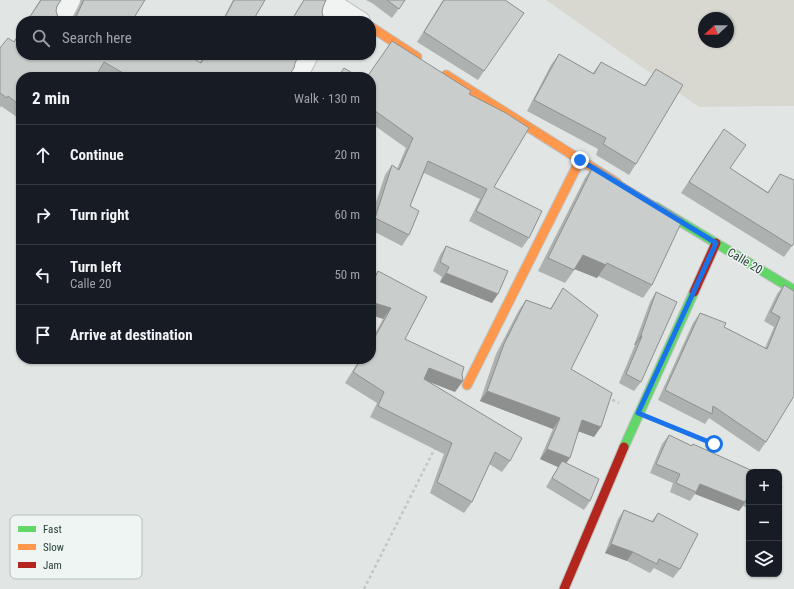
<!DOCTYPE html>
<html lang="en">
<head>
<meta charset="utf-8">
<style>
  :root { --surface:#171b24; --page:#242831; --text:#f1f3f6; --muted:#9ea1a6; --line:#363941 }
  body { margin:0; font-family:"Roboto Condensed",sans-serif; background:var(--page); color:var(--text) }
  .controls { position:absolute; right:12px; bottom:12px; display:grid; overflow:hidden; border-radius:8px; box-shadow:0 1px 3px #0004 }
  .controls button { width:36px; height:36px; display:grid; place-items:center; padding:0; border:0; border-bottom:1px solid var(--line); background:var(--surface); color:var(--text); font:20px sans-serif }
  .compass { position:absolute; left:698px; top:12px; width:36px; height:36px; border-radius:50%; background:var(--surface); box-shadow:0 1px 3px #0004; rotate:248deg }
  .stop { position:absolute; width:12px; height:12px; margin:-9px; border:3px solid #1a73e8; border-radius:50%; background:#fff }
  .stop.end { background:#1a73e8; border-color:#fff; box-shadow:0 1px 4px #0008 }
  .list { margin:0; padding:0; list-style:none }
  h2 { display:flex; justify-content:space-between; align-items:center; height:52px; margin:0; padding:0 16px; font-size:17px }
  h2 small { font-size:13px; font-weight:400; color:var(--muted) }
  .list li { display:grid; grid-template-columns:26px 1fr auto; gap:12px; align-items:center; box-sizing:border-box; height:60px; padding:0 16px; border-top:1px solid var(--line) }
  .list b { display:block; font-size:15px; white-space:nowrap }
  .list p { margin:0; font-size:13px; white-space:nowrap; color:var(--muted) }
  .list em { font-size:13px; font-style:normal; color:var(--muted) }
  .icon { flex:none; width:22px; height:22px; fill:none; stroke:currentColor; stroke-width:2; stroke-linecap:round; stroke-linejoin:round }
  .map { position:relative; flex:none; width:794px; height:589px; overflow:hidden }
  .search { position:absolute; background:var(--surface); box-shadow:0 1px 3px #0004; left:16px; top:16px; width:360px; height:44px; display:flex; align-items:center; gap:10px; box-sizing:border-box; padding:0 14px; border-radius:16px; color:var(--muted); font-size:15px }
  .panel { position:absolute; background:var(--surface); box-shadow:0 1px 3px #0004; left:16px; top:72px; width:360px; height:292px; border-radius:16px }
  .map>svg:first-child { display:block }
  .green { fill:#d8d8d1; fill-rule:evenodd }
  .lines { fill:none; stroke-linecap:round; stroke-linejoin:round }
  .street-casing { stroke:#bdc2c0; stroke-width:20 }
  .fast-casing { stroke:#bdc2c0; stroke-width:11 }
  .slow-casing { stroke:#bdc2c0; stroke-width:11 }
  .jam-casing { stroke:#bdc2c0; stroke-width:11 }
  .path { stroke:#c0c6c5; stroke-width:2.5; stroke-dasharray:3 3; stroke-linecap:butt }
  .street { stroke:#f0f3f2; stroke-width:18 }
  .fast { stroke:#63d668; stroke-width:9 }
  .slow { stroke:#ff974d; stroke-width:9 }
  .jam { stroke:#b3261e; stroke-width:9 }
  .wall { fill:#adb1af }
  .shaded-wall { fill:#8d908f }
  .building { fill:#c9cecc; stroke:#8d908f }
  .route { stroke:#1a73e8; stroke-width:5 }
  .labels { text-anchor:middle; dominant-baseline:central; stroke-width:3; stroke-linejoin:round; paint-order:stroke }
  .street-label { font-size:12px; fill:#293e37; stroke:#eef5f3 }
  .key { fill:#eef5f3; stroke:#b3bebb; stroke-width:1 }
  .key-label { font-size:11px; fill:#293e37 }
</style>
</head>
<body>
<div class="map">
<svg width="794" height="589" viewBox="0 0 794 589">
  <rect width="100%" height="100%" fill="#e1e6e4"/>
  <!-- green -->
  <path class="green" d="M546,0H794V106L699,107ZM704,18H728V42H704Z"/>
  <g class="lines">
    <defs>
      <g id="street">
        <polyline points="328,0 361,21"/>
        <polyline points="60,21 71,0"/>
        <polyline points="326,21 334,4"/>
        <polyline points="298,77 309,55"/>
      </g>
      <g id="fast">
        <polyline points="656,207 794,290"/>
        <polyline points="624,447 694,292"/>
      </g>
      <g id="slow">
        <polyline points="371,27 417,57"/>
        <polyline points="446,75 617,183"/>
        <polyline points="467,385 580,160"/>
      </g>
      <g id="jam">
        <polyline points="694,292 716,243"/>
        <polyline points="564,589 624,447"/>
      </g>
    </defs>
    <!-- street casing -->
    <use href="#street" class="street-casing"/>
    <!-- fast casing -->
    <use href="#fast" class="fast-casing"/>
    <!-- slow casing -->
    <use href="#slow" class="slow-casing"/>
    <!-- jam casing -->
    <use href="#jam" class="jam-casing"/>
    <!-- path -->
    <g class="path">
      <polyline points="607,397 619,403"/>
      <polyline points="657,421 714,444"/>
      <polyline points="364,589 436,446"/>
    </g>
    <!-- street -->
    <use href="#street" class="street"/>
    <!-- fast -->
    <use href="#fast" class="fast"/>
    <!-- slow -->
    <use href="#slow" class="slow"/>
    <!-- jam -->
    <use href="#jam" class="jam"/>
  </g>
  <!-- wall -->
  <g class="wall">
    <polygon points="40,0 61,0 57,6 56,11 58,17 62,20 64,21 27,21"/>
    <polygon points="81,0 145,0 72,20 80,4"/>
    <polygon points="233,0 265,0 255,17 262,21 222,21"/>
    <polygon points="304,0 326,0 323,7 320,21 291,21"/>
    <polygon points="366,0 405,0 392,18 372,3"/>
    <polygon points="443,0 505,0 484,71 478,80 417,42"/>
    <polygon points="21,30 21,55 200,62 204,55 299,55 288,77 106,77 98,72 95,77 21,77 21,120 1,106 0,108 0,48 14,41"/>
    <polygon points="559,54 593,73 601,62 644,86 656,69 636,164 629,175 596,155 598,149 527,111 551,65"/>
    <polygon points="371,77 469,94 494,187 529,238 522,248 469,221 480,199 424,173 410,206 409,235 402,246 371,230 371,217 385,175 392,165 397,169 406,148 371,123"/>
    <polygon points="716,140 730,168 768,192 780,174 792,246 784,257 681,193"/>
    <polygon points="594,165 652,285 643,298 598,276 597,278 575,269 565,283 538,271 585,178"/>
    <polygon points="446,246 492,303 440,282 442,277 433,271 440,255"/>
    <polygon points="378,271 405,339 455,392 430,382 510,461 502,472 489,464 472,502 464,513 430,493 444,454 370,417 377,403 345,383 360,359 371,359 371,341 383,319 373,277"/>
    <polygon points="784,285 766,442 759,452 709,418 705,424 658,400 693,323 700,313 724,327 765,348 774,327 764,321 777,294"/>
    <polygon points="563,288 571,369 594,437 578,431 566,463 590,501 584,510 546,487 558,467 540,459 553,429 480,401 496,354 519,310 526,300 550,309"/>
    <polygon points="656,292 641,382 634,391 619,383 635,345 634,345 650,302"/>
    <polygon points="669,435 692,446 693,444 749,472 749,508 743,506 739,511 695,494 690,501 670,492 673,483 650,473 662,444"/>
    <polygon points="624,510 652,521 658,513 680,569 673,578 654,568 650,573 627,561 605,553 618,519"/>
  </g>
  <!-- shaded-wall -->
  <g class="shaded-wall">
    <polygon points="583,255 606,265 597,278 574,269"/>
    <polygon points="446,273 498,294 492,303 440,282"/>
    <polygon points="371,302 391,308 383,319 371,315"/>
    <polygon points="641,335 642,336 635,345 634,345"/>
    <polygon points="429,368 463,381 455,392 422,379"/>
    <polygon points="487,391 560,418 553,429 480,401"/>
    <polygon points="582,420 601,427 594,437 575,430"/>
    <polygon points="547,449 570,458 562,469 562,461 558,467 540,459"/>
    <polygon points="700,484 745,502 739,511 695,494"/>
    <polygon points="611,544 633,552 627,561 605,553"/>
  </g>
  <!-- building -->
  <g class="building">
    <polygon points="41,0 61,0 57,6 56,11 58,17 62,20 64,21 27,21"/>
    <polygon points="84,0 145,0 132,21 70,21 73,20 76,17"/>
    <polygon points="234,0 265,0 255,17 262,21 223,21"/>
    <polygon points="304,0 326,0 323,7 322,12 323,16 320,21 291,21"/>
    <polygon points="387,0 405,0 399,9"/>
    <polygon points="444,0 505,0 524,13 484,71 424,32"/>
    <polygon points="21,31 21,55 187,55 201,63 206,55 299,55 295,63 294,68 288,77 130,77 104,62 97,74 94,72 91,77 21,77 21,106 8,96 7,98 0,93 0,48 8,38 14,42"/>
    <polygon points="392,41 471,91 469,94 506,113 529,128 494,187 542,211 529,238 476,211 487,189 428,161 410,206 419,211 409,235 375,218 392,165 399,170 413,138 371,108 371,77 367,77"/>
    <polygon points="559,54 594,74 601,62 645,86 656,69 683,85 636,164 603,144 606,138 534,100"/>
    <polygon points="344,68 359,77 338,77"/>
    <polygon points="724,129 746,145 730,168 768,193 780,174 794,180 794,243 792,246 689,182"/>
    <polygon points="594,165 683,219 652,285 607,263 606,265 583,255 574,270 548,258"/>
    <polygon points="446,246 508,271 498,294 446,273 449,267 440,262"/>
    <polygon points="378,271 427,297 405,339 464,367 462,374 463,381 429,368 424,379 522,438 510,461 495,452 472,502 437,482 452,443 378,406 384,392 353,372 361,359 371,359 371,344 391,308 371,302 371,277 375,278"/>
    <polygon points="784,285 794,291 794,396 766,442 713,406 712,414 665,390 700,313 726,323 724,327 767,349 780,317 771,312"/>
    <polygon points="563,288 598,315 571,369 612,393 601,427 582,420 570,458 547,449 560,418 487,391 504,344 526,300 551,309"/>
    <polygon points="656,292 677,302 641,382 626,374 642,336 641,335"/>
    <polygon points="669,435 692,446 693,444 755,472 749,472 749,496 748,496 745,502 700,484 696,492 676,483 680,474 656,464"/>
    <polygon points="562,461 599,479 590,501 552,478"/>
    <polygon points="779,484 782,487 779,494"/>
    <polygon points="624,510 653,522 658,513 698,534 680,569 659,559 657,564 633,552 611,544"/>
  </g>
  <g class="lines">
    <!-- route -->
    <polyline class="route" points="580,160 716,243 638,413 714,444"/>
  </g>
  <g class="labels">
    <!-- street labels -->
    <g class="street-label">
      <text transform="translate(745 261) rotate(31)">Calle 20</text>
    </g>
  </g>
  <!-- legend -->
  <rect x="10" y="515" width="132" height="64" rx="6" class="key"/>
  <rect x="18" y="526" width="18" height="6" fill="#63d668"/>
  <rect x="18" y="544" width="18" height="6" fill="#ff974d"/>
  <rect x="18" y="562" width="18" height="6" fill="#b3261e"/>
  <g class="key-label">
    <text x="43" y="533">Fast</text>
    <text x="43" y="551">Slow</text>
    <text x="43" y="569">Jam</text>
  </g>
</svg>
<div class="controls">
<button>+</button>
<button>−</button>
<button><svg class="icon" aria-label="layers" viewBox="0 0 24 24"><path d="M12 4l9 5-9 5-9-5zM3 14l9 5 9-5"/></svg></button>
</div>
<svg class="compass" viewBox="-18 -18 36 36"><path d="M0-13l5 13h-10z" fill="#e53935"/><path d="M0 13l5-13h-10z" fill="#9ea1a6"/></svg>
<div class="stop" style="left:714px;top:444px"></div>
<div class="stop end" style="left:580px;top:160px"></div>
<div class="search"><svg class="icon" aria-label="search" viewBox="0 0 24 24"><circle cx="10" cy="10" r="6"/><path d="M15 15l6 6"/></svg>Search here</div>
<section class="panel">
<h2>2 min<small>Walk · 130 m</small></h2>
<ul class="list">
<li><svg class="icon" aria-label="ahead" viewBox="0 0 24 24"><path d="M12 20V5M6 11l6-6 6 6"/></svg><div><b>Continue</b></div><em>20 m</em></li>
<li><svg class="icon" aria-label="right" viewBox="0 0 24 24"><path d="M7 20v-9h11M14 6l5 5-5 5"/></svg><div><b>Turn right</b></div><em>60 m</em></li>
<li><svg class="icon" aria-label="left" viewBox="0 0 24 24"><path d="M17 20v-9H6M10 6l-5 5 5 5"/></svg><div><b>Turn left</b><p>Calle 20</p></div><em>50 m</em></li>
<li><svg class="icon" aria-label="arrive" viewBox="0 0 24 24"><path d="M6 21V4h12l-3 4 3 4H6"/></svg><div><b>Arrive at destination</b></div></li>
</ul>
</section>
</div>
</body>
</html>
